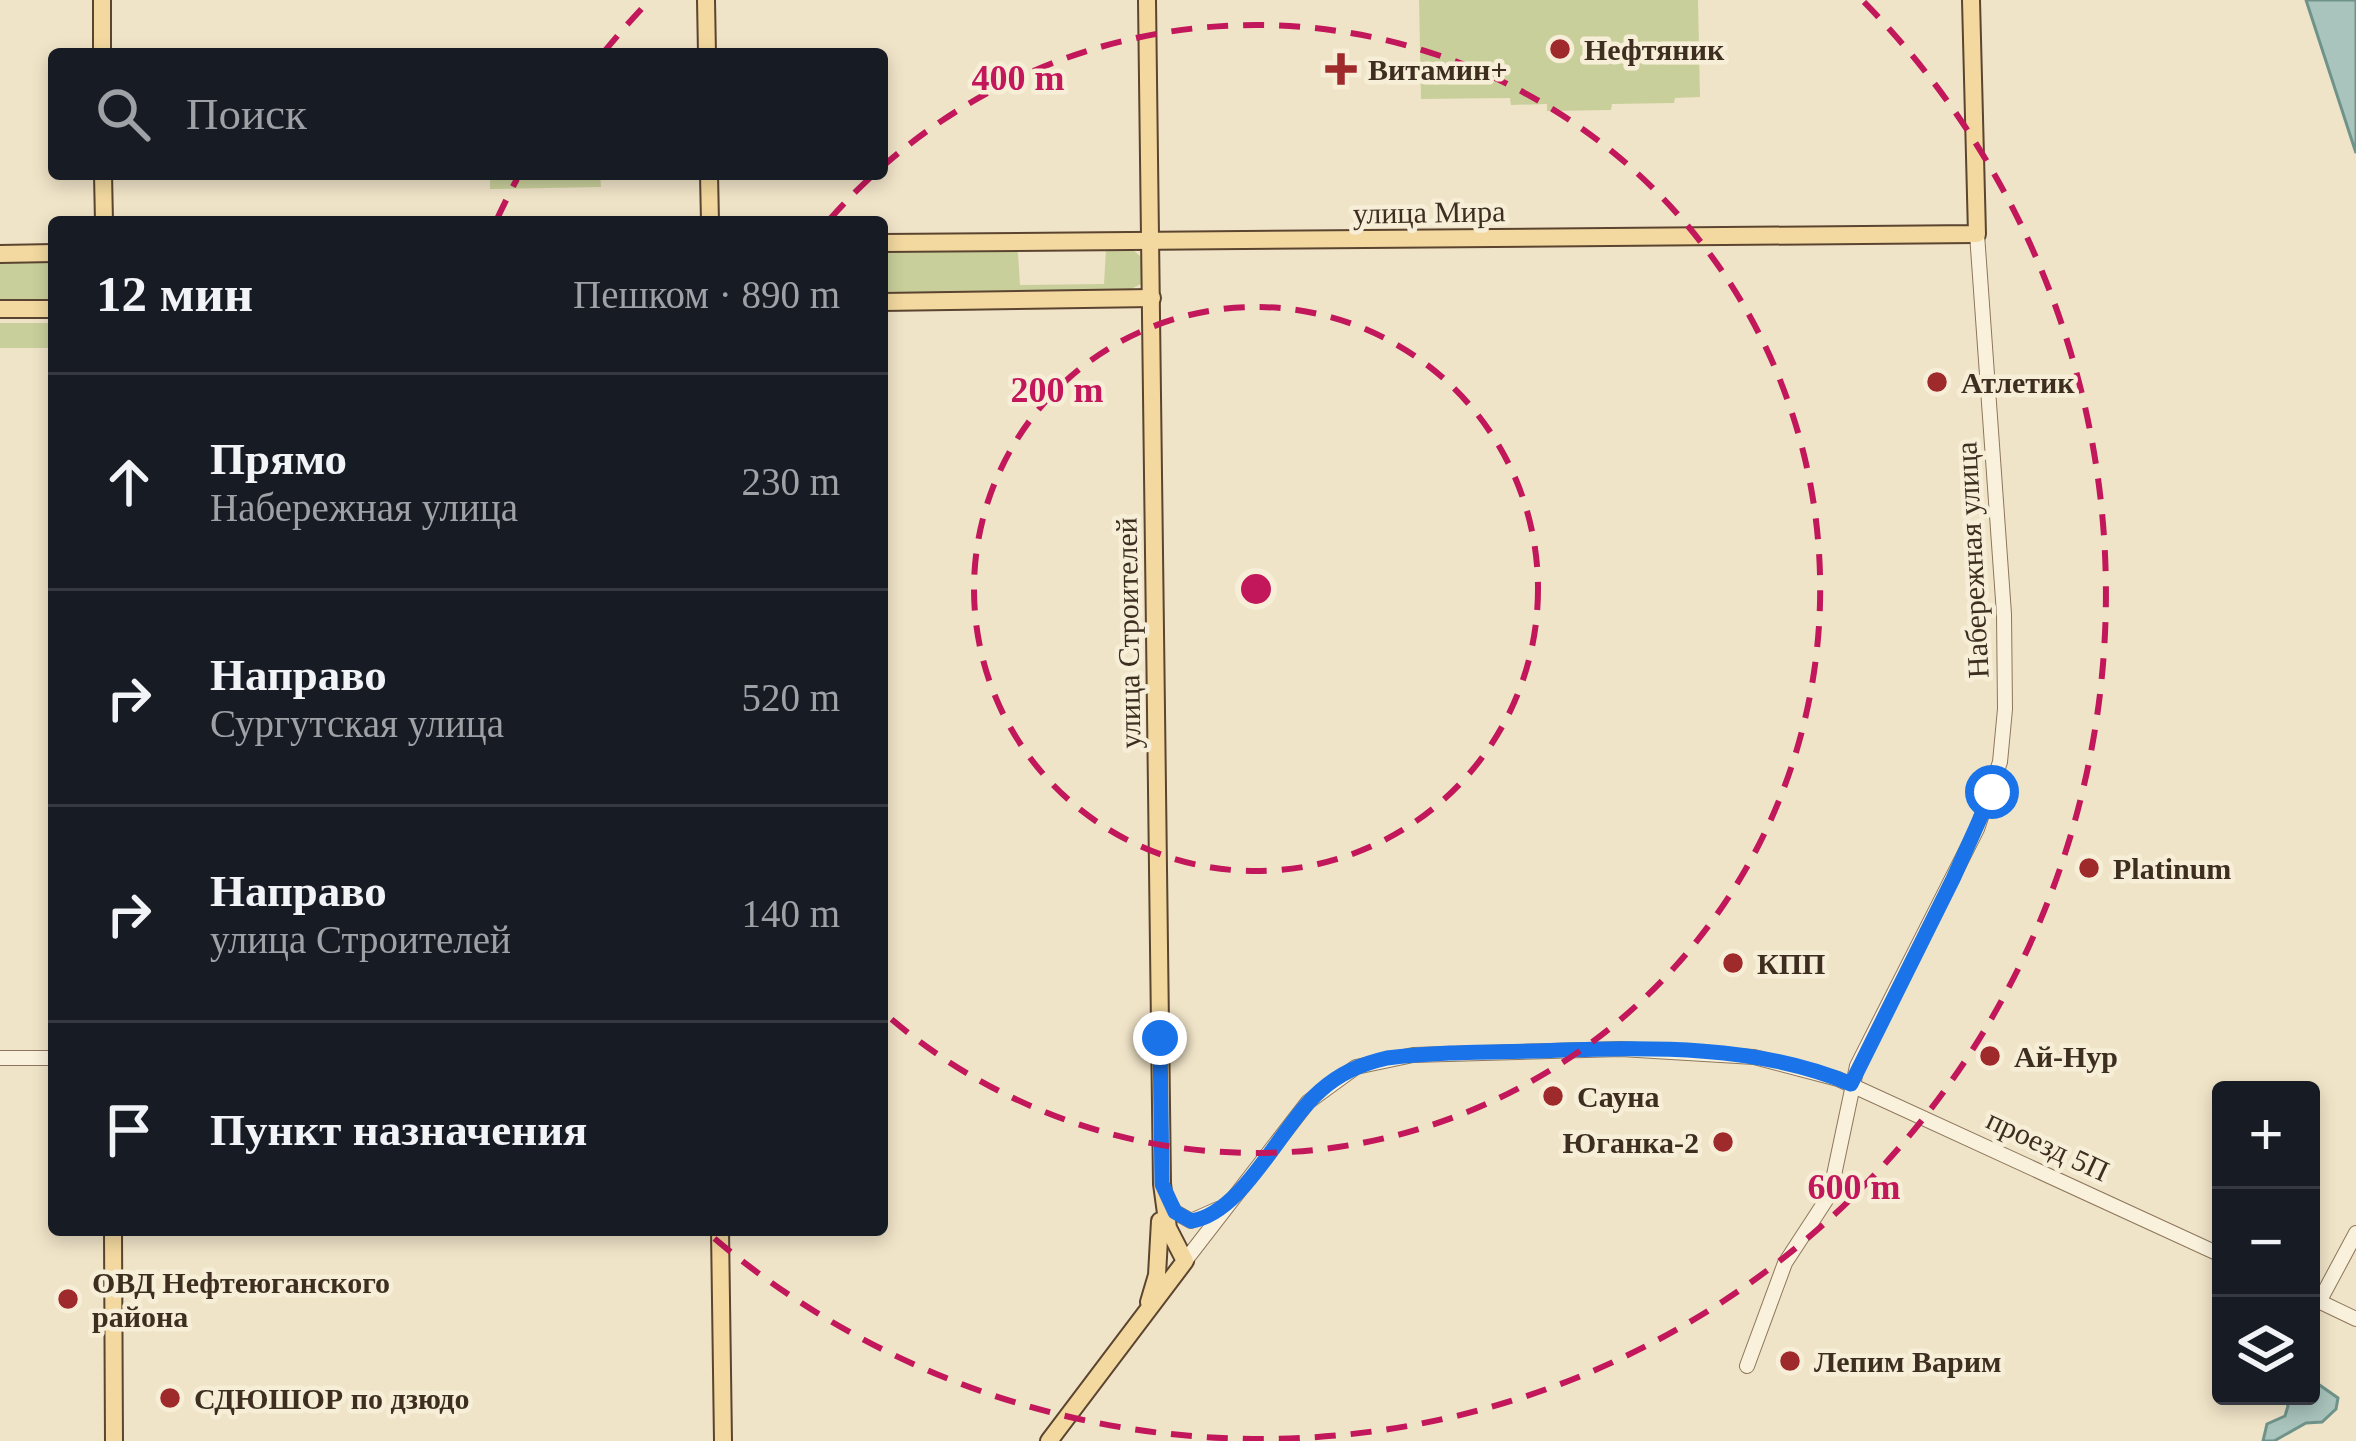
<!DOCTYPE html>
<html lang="ru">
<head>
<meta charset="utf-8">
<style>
  :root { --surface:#171b24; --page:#20242c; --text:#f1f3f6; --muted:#9ea1a6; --line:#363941 }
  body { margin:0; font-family:Georgia,serif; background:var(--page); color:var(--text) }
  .controls { position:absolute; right:36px; bottom:36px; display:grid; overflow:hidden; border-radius:12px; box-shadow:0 6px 18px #0003 }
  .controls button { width:108px; height:108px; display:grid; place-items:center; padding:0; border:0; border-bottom:3px solid var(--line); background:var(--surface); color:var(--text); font:60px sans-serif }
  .stop { position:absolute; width:36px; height:36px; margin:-27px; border:9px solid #1a73e8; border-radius:50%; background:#fff }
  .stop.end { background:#1a73e8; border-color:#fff; box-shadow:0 3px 12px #0008 }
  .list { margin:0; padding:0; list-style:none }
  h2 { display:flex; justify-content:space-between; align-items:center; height:156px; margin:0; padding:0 48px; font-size:51px }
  h2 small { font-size:39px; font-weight:400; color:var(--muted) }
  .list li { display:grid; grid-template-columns:78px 1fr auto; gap:36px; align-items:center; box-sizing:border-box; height:216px; padding:0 48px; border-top:3px solid var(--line) }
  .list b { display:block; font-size:45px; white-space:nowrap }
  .list p { margin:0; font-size:39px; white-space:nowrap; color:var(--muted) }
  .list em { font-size:39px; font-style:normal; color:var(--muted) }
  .icon { flex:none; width:66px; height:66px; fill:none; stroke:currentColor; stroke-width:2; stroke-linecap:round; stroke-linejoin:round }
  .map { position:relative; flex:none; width:2356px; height:1441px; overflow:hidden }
  .search { position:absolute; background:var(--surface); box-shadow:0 6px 18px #0003; left:48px; top:48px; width:840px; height:132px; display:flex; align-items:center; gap:30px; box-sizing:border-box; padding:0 42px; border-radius:12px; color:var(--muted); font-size:45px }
  .panel { position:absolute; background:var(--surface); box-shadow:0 6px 18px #0003; left:48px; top:216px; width:840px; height:1020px; border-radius:12px }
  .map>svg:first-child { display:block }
  .green { fill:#c9cf9b }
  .water { fill:#a9c4bc; stroke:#6f938a; stroke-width:3 }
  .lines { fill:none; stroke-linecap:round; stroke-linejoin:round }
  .minor-casing { stroke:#8d765c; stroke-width:16 }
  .major-casing { stroke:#5b4430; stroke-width:20 }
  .minor { stroke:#faf1dc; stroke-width:14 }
  .major { stroke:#f3d9a0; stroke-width:16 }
  .route { stroke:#1a73e8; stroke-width:15 }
  .ring { fill:none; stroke:#c2185b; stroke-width:6; stroke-dasharray:21 15 }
  .poi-dot { fill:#9e2a2b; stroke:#f7eed8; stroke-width:4.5 }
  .labels { text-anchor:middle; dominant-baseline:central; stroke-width:9; stroke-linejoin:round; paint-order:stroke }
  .poi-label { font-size:30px; font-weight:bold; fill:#3d2e20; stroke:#f7eed8; text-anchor:start }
  .street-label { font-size:30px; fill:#3d2e20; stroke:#f7eed8 }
  .centre { fill:#c2185b; stroke:#f7eed8; stroke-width:6 }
  .ring-label { font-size:36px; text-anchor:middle; font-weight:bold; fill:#c2185b; stroke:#f7eed8; stroke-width:9; stroke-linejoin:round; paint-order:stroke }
</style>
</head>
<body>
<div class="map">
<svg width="2356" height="1441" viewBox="0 0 2356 1441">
  <rect width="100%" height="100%" fill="#f0e4c8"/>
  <!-- green -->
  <g class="green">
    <polygon points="1419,0 1698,0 1700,97 1675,98 1674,103 1612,104 1611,110 1547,111 1547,104 1511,105 1510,98 1421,99"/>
    <polygon points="490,174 600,174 601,187 490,189"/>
    <polygon points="1130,247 1141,257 1141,284 1125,292 882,297 882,250 1014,249 1018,253 1020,285 1104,284 1106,249"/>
    <rect x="0" y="261" width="54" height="42"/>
    <rect x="0" y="323" width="54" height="25"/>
  </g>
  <!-- water -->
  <g class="water">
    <polygon points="2306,0 2356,0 2356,153"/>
    <polygon points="2311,1379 2338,1398 2336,1409 2322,1422 2306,1423 2274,1441 2263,1441 2267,1424 2285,1416 2288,1406 2284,1396 2311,1396"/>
  </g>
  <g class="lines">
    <defs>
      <g id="minor">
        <polyline points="0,1058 54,1058"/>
        <polyline points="1165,1196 1175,1212 1191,1221 1218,1209"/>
        <polyline points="1185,1261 1308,1102 1356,1067 1413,1055 1621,1049 1754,1057 1838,1079 2221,1255"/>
        <polyline points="2312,1298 2356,1319"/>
        <polyline points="2319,1302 2356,1233"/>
        <polyline points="1747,1366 1785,1263 1830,1194 1857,1066 1977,829 2000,762 2005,709 2004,614 1977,234"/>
      </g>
      <g id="major">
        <polyline points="102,0 102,54"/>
        <polyline points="706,0 707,54"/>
        <polyline points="103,174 104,222"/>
        <polyline points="709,174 710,222"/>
        <polyline points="882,243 1977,234 1971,0"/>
        <polyline points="0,254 54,253"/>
        <polyline points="882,302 1152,298"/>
        <polyline points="0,309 54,309"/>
        <polyline points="113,1230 114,1441"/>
        <polyline points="720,1230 723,1441"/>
        <polyline points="1149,1302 1157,1275 1160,1221"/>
        <polyline points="1049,1441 1185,1261 1168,1228 1162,1184 1147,0"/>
      </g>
    </defs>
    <!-- minor casing -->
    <use href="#minor" class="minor-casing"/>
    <!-- major casing -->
    <use href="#major" class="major-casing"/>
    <!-- minor -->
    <use href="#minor" class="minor"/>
    <!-- major -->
    <use href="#major" class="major"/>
  </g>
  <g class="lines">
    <!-- route -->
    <path class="route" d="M1160,1038L1162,1184L1175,1212L1191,1221C1243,1214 1282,1124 1320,1091C1340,1073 1361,1064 1387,1058C1435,1052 1484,1052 1533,1051C1639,1048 1752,1042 1851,1084L1953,879L1992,792"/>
  </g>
  <!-- distance rings -->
  <g class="ring">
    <circle cx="1256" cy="589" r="282"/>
    <path d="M830 219A564 564 0 0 1 871 177M882 167A564 564 0 1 1 882 1011"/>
    <path d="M497 219A845 845 0 0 1 517 179M604 52A845 845 0 0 1 648 2M1864 2A845 845 0 0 1 707 1232"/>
  </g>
  <!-- markers -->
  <g class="poi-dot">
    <circle cx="1560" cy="49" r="12"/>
    <path d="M1335 51h12v12h12v12h-12v12h-12v-12h-12v-12h12z"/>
    <circle cx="1937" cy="382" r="12"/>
    <circle cx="2089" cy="868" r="12"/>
    <circle cx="1733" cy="963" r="12"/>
    <circle cx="1990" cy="1056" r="12"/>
    <circle cx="1553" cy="1096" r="12"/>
    <circle cx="1723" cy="1142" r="12"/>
    <circle cx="68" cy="1299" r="12"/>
    <circle cx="1790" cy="1361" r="12"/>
    <circle cx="170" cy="1398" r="12"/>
  </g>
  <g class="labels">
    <!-- poi labels -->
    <g class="poi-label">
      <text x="1584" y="49">Нефтяник</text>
      <text x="1368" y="69">Витамин+</text>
      <text x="1961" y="382">Атлетик</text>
      <text x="2113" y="868">Platinum</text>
      <text x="1757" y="963">КПП</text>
      <text x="2014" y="1056">Ай-Нур</text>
      <text x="1577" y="1096">Сауна</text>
      <text x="1699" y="1142" text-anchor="end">Юганка-2</text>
      <text x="92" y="1282">ОВД Нефтеюганского<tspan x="92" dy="34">района</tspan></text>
      <text x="1814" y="1361">Лепим Варим</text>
      <text x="194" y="1398">СДЮШОР по дзюдо</text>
    </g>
    <!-- street labels -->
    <g class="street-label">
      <text transform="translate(1429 212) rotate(-1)">улица Мира</text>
      <text transform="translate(1972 560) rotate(-93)">Набережная улица</text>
      <text transform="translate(1128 633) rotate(-91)">улица Строителей</text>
      <text transform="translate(2048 1145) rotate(25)">проезд 5П</text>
    </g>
  </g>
  <circle cx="1256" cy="589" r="18" class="centre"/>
  <g class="ring-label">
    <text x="1018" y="90">400 m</text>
    <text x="1057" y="402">200 m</text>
    <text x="1854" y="1199">600 m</text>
  </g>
</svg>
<div class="controls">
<button>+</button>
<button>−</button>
<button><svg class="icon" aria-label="layers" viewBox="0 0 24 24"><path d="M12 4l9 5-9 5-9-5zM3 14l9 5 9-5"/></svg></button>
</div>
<div class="stop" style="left:1992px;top:792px"></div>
<div class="stop end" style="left:1160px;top:1038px"></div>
<div class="search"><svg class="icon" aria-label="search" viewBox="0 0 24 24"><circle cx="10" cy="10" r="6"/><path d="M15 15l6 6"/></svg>Поиск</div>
<section class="panel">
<h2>12 мин<small>Пешком · 890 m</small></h2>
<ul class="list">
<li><svg class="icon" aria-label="ahead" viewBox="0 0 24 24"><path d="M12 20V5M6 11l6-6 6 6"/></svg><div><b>Прямо</b><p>Набережная улица</p></div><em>230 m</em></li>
<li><svg class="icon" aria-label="right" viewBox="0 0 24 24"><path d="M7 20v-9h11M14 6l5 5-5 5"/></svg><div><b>Направо</b><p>Сургутская улица</p></div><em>520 m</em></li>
<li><svg class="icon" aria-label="right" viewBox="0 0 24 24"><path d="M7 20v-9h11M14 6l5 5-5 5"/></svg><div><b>Направо</b><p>улица Строителей</p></div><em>140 m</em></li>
<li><svg class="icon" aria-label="arrive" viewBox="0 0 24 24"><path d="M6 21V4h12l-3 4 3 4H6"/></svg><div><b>Пункт назначения</b></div></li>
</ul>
</section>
</div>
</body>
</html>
